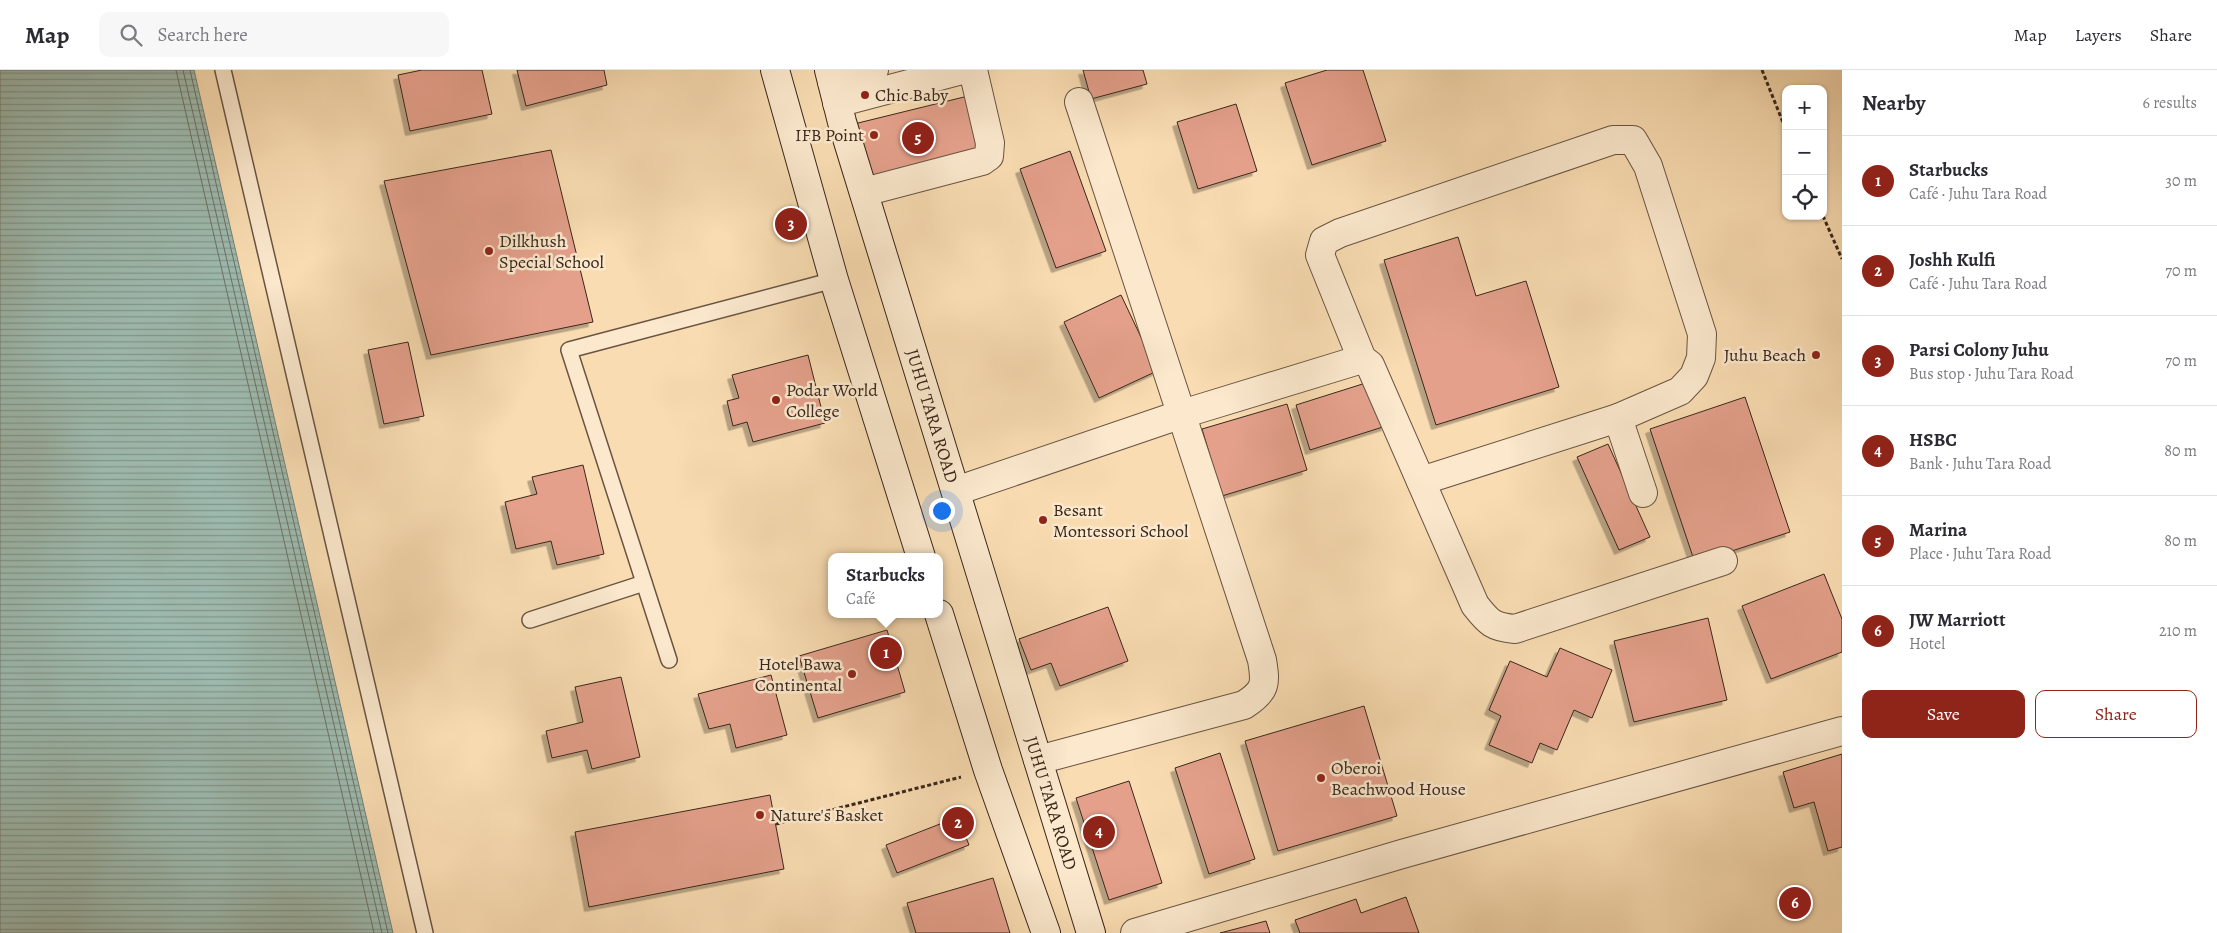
<!DOCTYPE html>
<html lang="en">
<head>
<meta charset="utf-8">
<style>
  :root { --surface:#fff; --page:#f7f7f7; --text:#2b2b33; --muted:#7c7c81; --line:#e1e1e2; --accent:#8f2418 }
  body { margin:0; font-family:Alegreya,serif; background:var(--page); color:var(--text) }
  .controls { position:absolute; right:15px; top:15px; display:grid; overflow:hidden; border-radius:10px; box-shadow:0 1px 4px #0004 }
  .controls button { width:45px; height:45px; display:grid; place-items:center; padding:0; border:0; border-bottom:1px solid var(--line); background:var(--surface); color:var(--text); font:25px sans-serif }
  .you { position:absolute; left:941px; top:440px; width:18px; height:18px; margin:-12px; border:4px solid #fff; border-radius:50%; background:#1a73e8; box-shadow:0 0 0 8px #1a73e833 }
  .badge { display:grid; place-items:center; width:32px; height:32px; border-radius:50%; background:var(--accent); color:#fff; font-size:16px; font-weight:700 }
  .pin { position:absolute; translate:-50% -50%; border:2px solid #fff; box-shadow:0 1px 5px #0006 }
  .popup { position:absolute; left:828px; top:483px; width:115px; height:65px; box-sizing:border-box; display:grid; place-content:center; border-radius:10px; background:var(--surface); filter:drop-shadow(0 1px 4px #0005); font-size:16px; white-space:nowrap; color:var(--muted) }
  .popup b { font-size:19px; color:var(--text) }
  .popup::after { content:''; position:absolute; left:50%; top:100%; margin-left:-10px; border:10px solid transparent; border-top-color:var(--surface) }
  .list { margin:0; padding:0; list-style:none }
  h2 { display:flex; justify-content:space-between; align-items:center; height:65px; margin:0; padding:0 20px; font-size:21px }
  h2 small { font-size:16px; font-weight:400; color:var(--muted) }
  .list li { display:grid; grid-template-columns:32px 1fr auto; gap:15px; align-items:center; box-sizing:border-box; height:90px; padding:0 20px; border-top:1px solid var(--line) }
  .list b { display:block; font-size:19px; white-space:nowrap }
  .list p { margin:0; font-size:16px; white-space:nowrap; color:var(--muted) }
  .list em { font-size:16px; font-style:normal; color:var(--muted) }
  .actions { display:flex; gap:10px; padding:15px 20px }
  .actions a { flex:1; padding:11px 0; border:1px solid var(--accent); border-radius:10px; text-align:center; font-size:18px; color:var(--accent) }
  .actions .main { background:var(--accent); color:#fff }
  .icon { flex:none; width:28px; height:28px; fill:none; stroke:currentColor; stroke-width:2; stroke-linecap:round; stroke-linejoin:round }
  .map { position:relative; flex:none; width:1842px; height:863px; overflow:hidden }
  header { display:flex; align-items:center; gap:30px; box-sizing:border-box; height:70px; padding:0 25px; background:var(--surface); border-bottom:1px solid var(--line) }
  header strong { font-size:24px }
  nav { display:flex; gap:28px; margin-inline-start:auto; font-size:18px }
  .search { width:350px; height:45px; background:var(--page); display:flex; align-items:center; gap:12px; box-sizing:border-box; padding:0 18px; border-radius:10px; color:var(--muted); font-size:19px }
  main { display:flex }
  aside { flex:1; background:var(--surface) }
  .map>svg:first-child { display:block }
  .water { fill:url(#water-rules); stroke:#768075 }
  .lines { fill:none; stroke-linecap:round; stroke-linejoin:round }
  .shore { stroke:#6c7166; stroke-width:1 }
  .building { fill:#e4a08b; stroke:#39271c; filter:url(#shadow) }
  .lane-casing { stroke:#695442; stroke-width:18 }
  .street-casing { stroke:#695442; stroke-width:30 }
  .secondary-casing { stroke:#39271c; stroke-width:30 }
  .path { stroke:#39271c; stroke-width:3; stroke-dasharray:4 2.5; stroke-linecap:butt }
  .lane { stroke:#fbe8cd; stroke-width:15 }
  .street { stroke:#fbe8cd; stroke-width:28 }
  .secondary { stroke:#fbe8cd; stroke-width:28 }
  .poi-dot { fill:#8f2418; stroke:#fbe8cd; stroke-width:2 }
  .labels { text-anchor:middle; dominant-baseline:central; stroke-width:5; stroke-linejoin:round; paint-order:stroke }
  .poi-label { font-size:18px; fill:#39271c; stroke:#fbe8cd; text-anchor:start }
  .street-label { font-size:18px; fill:#39271c; stroke:#fbe8cd }
</style>
</head>
<body>
<header>
<strong>Map</strong>
<div class="search"><svg class="icon" aria-label="search" viewBox="0 0 24 24"><circle cx="10" cy="10" r="6"/><path d="M15 15l6 6"/></svg>Search here</div>
<nav><a>Map</a><a>Layers</a><a>Share</a></nav>
</header>
<main>
<div class="map">
<svg width="1842" height="863" viewBox="0 0 1842 863">
  <defs>
    <pattern id="water-rules" width="6" height="5" patternUnits="userSpaceOnUse" patternTransform="scale(1.25)"><rect width="6" height="5" fill="#9ebbb0"/><path d="M0 2.5h6" fill="none" stroke="#82988e"/></pattern>
    <filter id="shadow"><feDropShadow dx="-4.5" dy="4.5" stdDeviation="0" flood-color="#0004"/></filter>
  </defs>
  <rect width="100%" height="100%" fill="#f9dcb2"/>
  <filter id="stains"><feTurbulence type="fractalNoise" baseFrequency=".004" numOctaves="4"/><feColorMatrix values="0 0 0 0 .2 0 0 0 0 .09 0 0 0 0 .02 0 0 0 .5 -.17"/></filter>
  <radialGradient id="worn" r=".72"><stop offset=".6" stop-color="#630" stop-opacity="0"/><stop offset="1" stop-color="#630" stop-opacity=".3"/></radialGradient>
  <!-- water -->
  <polygon class="water" points="0,0 194,0 393,863 0,863"/>
  <g class="lines">
    <!-- shore -->
    <g class="shore">
      <polyline points="176,0 374,863"/>
      <polyline points="183,0 382,863"/>
      <polyline points="190,0 388,863"/>
    </g>
  </g>
  <!-- building -->
  <g class="building">
    <polygon points="422,0 482,0 492,44 410,61 398,5"/>
    <polygon points="517,0 604,0 607,15 526,36"/>
    <polygon points="1083,0 1143,0 1147,14 1091,29"/>
    <polygon points="1327,0 1363,0 1386,71 1312,95 1285,13"/>
    <polygon points="968,26 982,82 867,110 854,54"/>
    <polygon points="1236,34 1257,101 1198,119 1177,52"/>
    <polygon points="551,80 593,252 431,285 384,111"/>
    <polygon points="1070,81 1106,181 1056,198 1020,99"/>
    <polygon points="1458,167 1476,226 1526,211 1559,317 1436,355 1384,190"/>
    <polygon points="1121,225 1157,301 1099,328 1064,252"/>
    <polygon points="408,272 424,346 384,354 368,280"/>
    <polygon points="808,285 825,353 753,372 747,352 733,356 727,331 739,328 732,305"/>
    <polygon points="1372,311 1386,356 1310,380 1296,335"/>
    <polygon points="1745,327 1790,462 1695,493 1650,359"/>
    <polygon points="1287,334 1307,400 1222,426 1202,359"/>
    <polygon points="1608,374 1650,467 1619,480 1577,387"/>
    <polygon points="583,395 604,484 557,495 551,471 516,479 505,432 537,424 532,407"/>
    <polygon points="1824,504 1842,549 1842,582 1771,609 1742,536"/>
    <polygon points="1108,537 1128,591 1060,616 1051,593 1031,600 1019,569"/>
    <polygon points="1708,548 1727,630 1634,652 1614,571"/>
    <polygon points="887,560 905,622 818,648 799,586"/>
    <polygon points="1560,578 1612,600 1592,648 1574,640 1557,680 1540,673 1532,693 1489,675 1501,646 1489,640 1510,591 1547,607"/>
    <polygon points="771,605 787,665 736,678 730,654 709,659 698,624"/>
    <polygon points="621,607 640,687 592,699 587,680 552,688 546,661 583,652 575,617"/>
    <polygon points="1364,636 1397,746 1278,781 1245,671"/>
    <polygon points="1220,683 1255,789 1209,804 1175,698"/>
    <polygon points="1842,684 1842,777 1828,781 1814,732 1794,738 1783,702"/>
    <polygon points="1129,711 1162,813 1109,830 1076,728"/>
    <polygon points="770,725 784,799 589,837 575,762"/>
    <polygon points="958,747 969,775 897,803 886,775"/>
    <polygon points="993,808 1010,863 916,863 907,833"/>
    <polygon points="1406,827 1419,863 1300,863 1295,850 1356,829 1361,843"/>
    <polygon points="1266,851 1270,863 1220,863"/>
  </g>
  <g class="lines">
    <defs>
      <g id="lane">
        <polyline points="223,0 425,863"/>
        <polyline points="530,550 644,513"/>
        <polyline points="669,590 569,280 834,210"/>
      </g>
      <g id="street">
        <polyline points="832,12 874,0"/>
        <polyline points="837,33 962,0"/>
        <polyline points="864,122 982,91 989,86 990,73 973,0"/>
        <polyline points="1362,289 1320,185 1324,171 1340,163 1613,70 1633,70 1648,96 1702,264 1701,288 1694,306 1680,321 1618,348 1421,411"/>
        <polyline points="1618,348 1643,423"/>
        <path d="M956,421L1182,344L1362,289L1370,295L1475,535C1489,553 1493,557 1515,559L1723,491"/>
        <path d="M1038,690L1244,635C1266,621 1266,614 1262,590L1079,32"/>
        <polyline points="1135,863 1402,784 1842,661"/>
      </g>
      <g id="secondary">
        <polyline points="775,0 834,210 921,487"/>
        <path id="s1" d="M829,0L842,52L1091,863"/>
        <polyline points="939,544 988,700 1046,863"/>
      </g>
    </defs>
    <!-- lane casing -->
    <use href="#lane" class="lane-casing"/>
    <!-- street casing -->
    <use href="#street" class="street-casing"/>
    <!-- secondary casing -->
    <use href="#secondary" class="secondary-casing"/>
    <!-- path -->
    <g class="path">
      <polyline points="1762,0 1786,60"/>
      <polyline points="1823,146 1842,189"/>
      <polyline points="776,754 961,707"/>
    </g>
    <!-- lane -->
    <use href="#lane" class="lane"/>
    <!-- street -->
    <use href="#street" class="street"/>
    <!-- secondary -->
    <use href="#secondary" class="secondary"/>
  </g>
  <!-- markers -->
  <g class="poi-dot">
    <circle cx="865" cy="25" r="5"/>
    <circle cx="874" cy="65" r="5"/>
    <circle cx="489" cy="181" r="5"/>
    <circle cx="1816" cy="285" r="5"/>
    <circle cx="776" cy="330" r="5"/>
    <circle cx="1043" cy="450" r="5"/>
    <circle cx="852" cy="604" r="5"/>
    <circle cx="1321" cy="708" r="5"/>
    <circle cx="760" cy="745" r="5"/>
  </g>
  <g class="labels">
    <!-- poi labels -->
    <g class="poi-label">
      <text x="875" y="25">Chic Baby</text>
      <text x="864" y="65" text-anchor="end">IFB Point</text>
      <text x="499" y="171">Dilkhush<tspan x="499" dy="21">Special School</tspan></text>
      <text x="1806" y="285" text-anchor="end">Juhu Beach</text>
      <text x="786" y="320">Podar World<tspan x="786" dy="21">College</tspan></text>
      <text x="1053" y="440">Besant<tspan x="1053" dy="21">Montessori School</tspan></text>
      <text x="842" y="594" text-anchor="end">Hotel Bawa<tspan x="842" dy="21">Continental</tspan></text>
      <text x="1331" y="698">Oberoi<tspan x="1331" dy="21">Beachwood House</tspan></text>
      <text x="770" y="745">Nature's Basket</text>
    </g>
    <!-- street labels -->
    <g class="street-label">
      <text stroke="none"><textPath href="#s1" startOffset="361">JUHU TARA ROAD</textPath></text>
      <text stroke="none"><textPath href="#s1" startOffset="766">JUHU TARA ROAD</textPath></text>
    </g>
  </g>
  <rect width="100%" height="100%" filter="url(#stains)"/>
  <rect width="100%" height="100%" fill="url(#worn)"/>
</svg>
<div class="controls">
<button>+</button>
<button>−</button>
<button><svg class="icon" aria-label="locate" viewBox="0 0 24 24"><circle cx="12" cy="12" r="6"/><path d="M12 2v4M12 18v4M2 12h4M18 12h4"/></svg></button>
</div>
<div class="you"></div>
<div class="pin badge" style="left:886px;top:583px">1</div>
<div class="popup"><b>Starbucks</b>Café</div>
<div class="pin badge" style="left:958px;top:753px">2</div>
<div class="pin badge" style="left:791px;top:154px">3</div>
<div class="pin badge" style="left:1099px;top:762px">4</div>
<div class="pin badge" style="left:918px;top:68px">5</div>
<div class="pin badge" style="left:1795px;top:833px">6</div>
</div>
<aside>
<h2>Nearby<small>6 results</small></h2>
<ul class="list">
<li><span class="badge">1</span><div><b>Starbucks</b><p>Café · Juhu Tara Road</p></div><em>30 m</em></li>
<li><span class="badge">2</span><div><b>Joshh Kulfi</b><p>Café · Juhu Tara Road</p></div><em>70 m</em></li>
<li><span class="badge">3</span><div><b>Parsi Colony Juhu</b><p>Bus stop · Juhu Tara Road</p></div><em>70 m</em></li>
<li><span class="badge">4</span><div><b>HSBC</b><p>Bank · Juhu Tara Road</p></div><em>80 m</em></li>
<li><span class="badge">5</span><div><b>Marina</b><p>Place · Juhu Tara Road</p></div><em>80 m</em></li>
<li><span class="badge">6</span><div><b>JW Marriott</b><p>Hotel</p></div><em>210 m</em></li>
</ul>
<div class="actions"><a class="main">Save</a><a>Share</a></div>
</aside>
</main>
</body>
</html>
